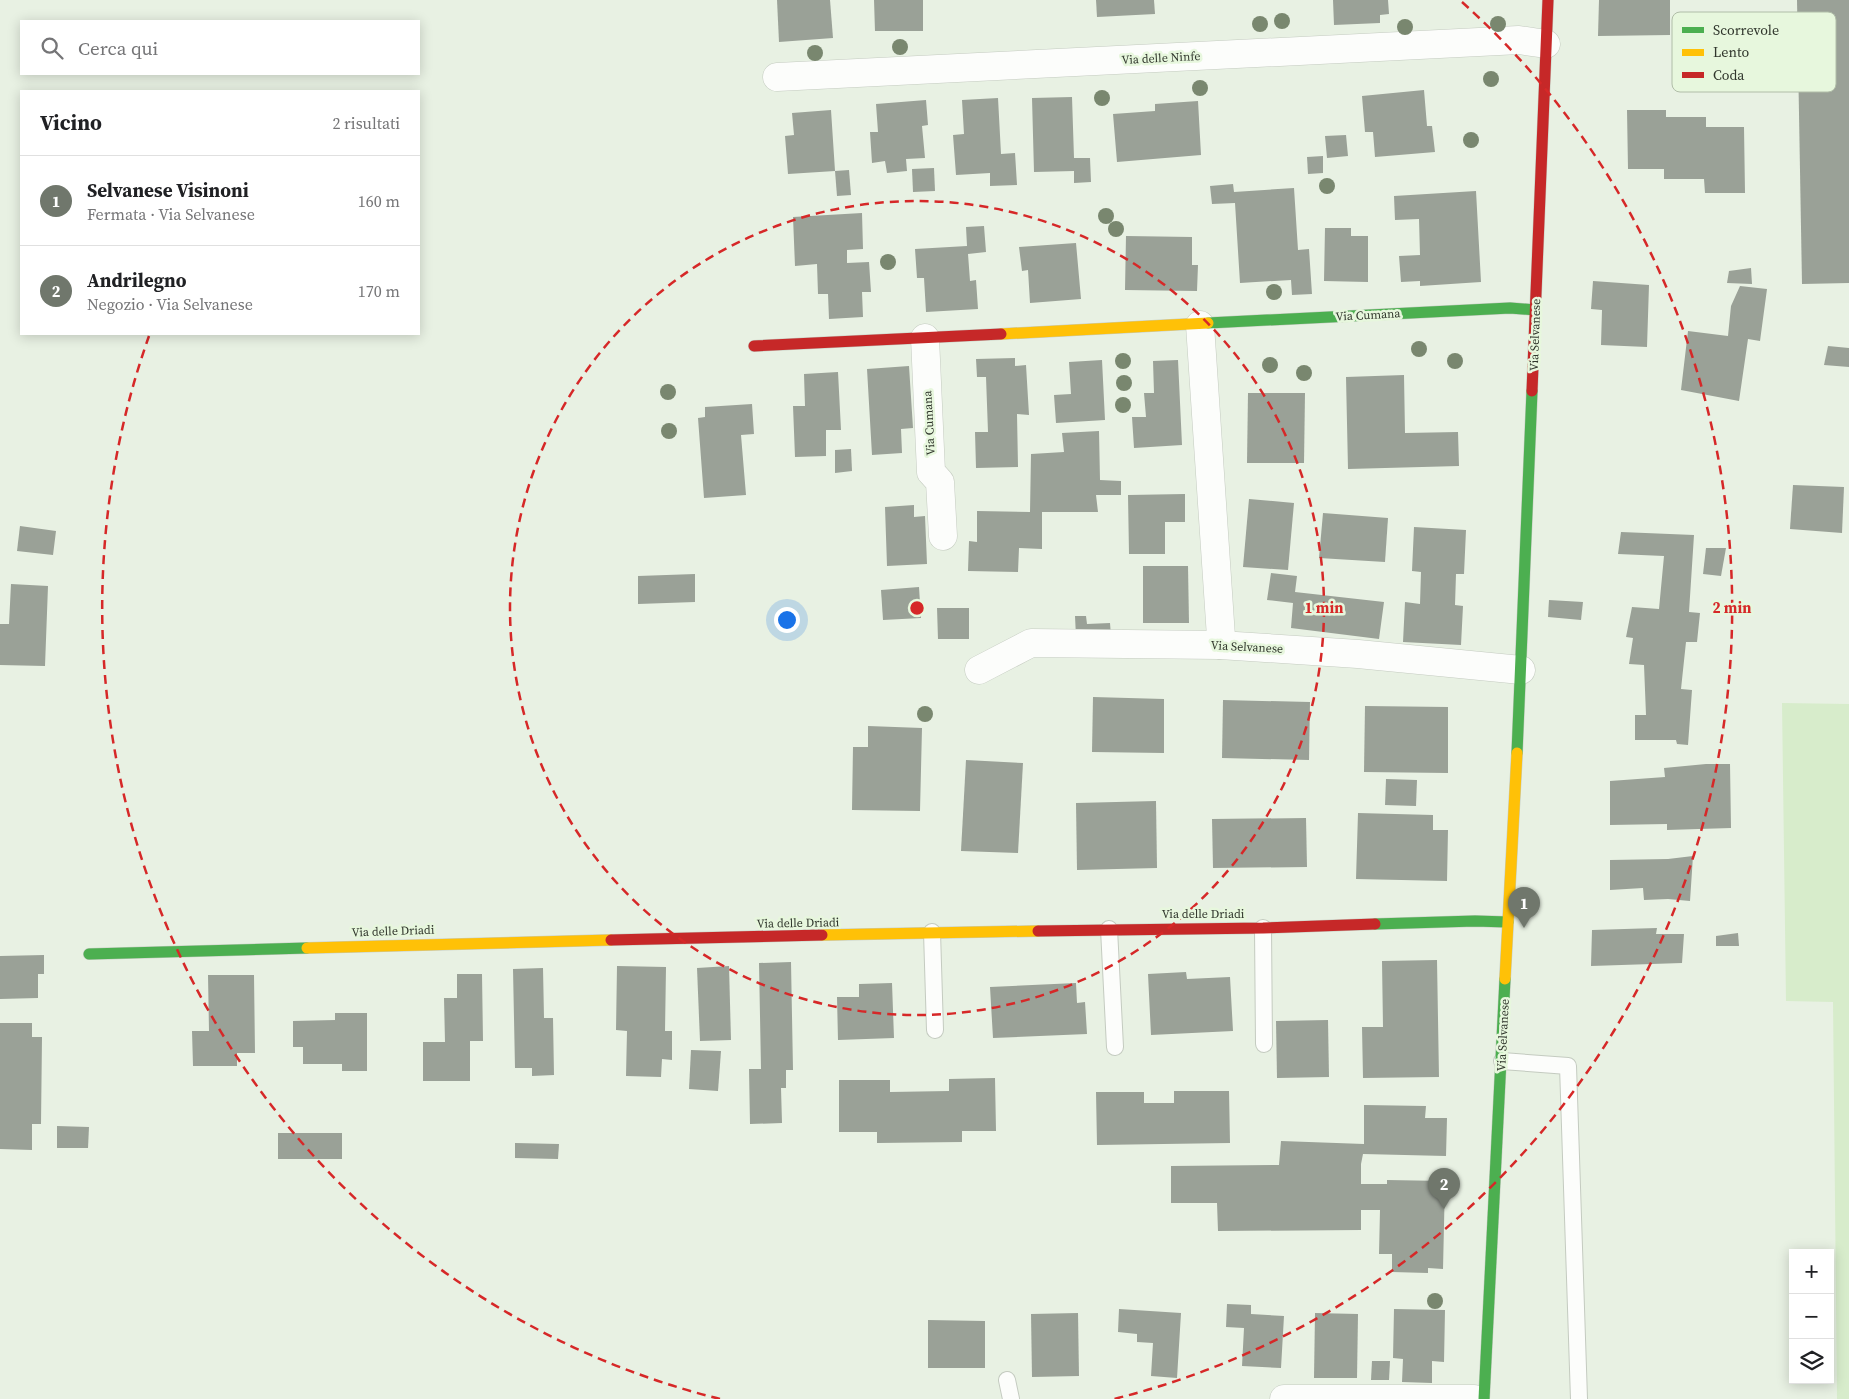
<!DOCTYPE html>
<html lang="it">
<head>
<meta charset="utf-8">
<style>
  :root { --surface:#fff; --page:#f2f2f2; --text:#202124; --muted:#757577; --line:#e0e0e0; --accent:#70776c }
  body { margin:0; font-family:"Source Serif 4",serif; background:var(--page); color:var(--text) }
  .controls { position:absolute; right:15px; bottom:15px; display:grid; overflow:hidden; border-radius:0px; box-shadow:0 2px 12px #0003 }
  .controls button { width:45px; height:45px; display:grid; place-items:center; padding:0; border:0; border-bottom:1px solid var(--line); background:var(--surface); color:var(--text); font:25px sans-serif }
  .you { position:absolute; left:786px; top:619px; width:18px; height:18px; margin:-12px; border:4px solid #fff; border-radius:50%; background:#1a73e8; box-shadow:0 0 0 8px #1a73e833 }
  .badge { display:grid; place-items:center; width:32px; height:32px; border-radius:50%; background:var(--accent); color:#fff; font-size:16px; font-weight:700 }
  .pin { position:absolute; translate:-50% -41px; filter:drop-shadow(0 1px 2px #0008) }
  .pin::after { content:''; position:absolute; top:26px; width:18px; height:15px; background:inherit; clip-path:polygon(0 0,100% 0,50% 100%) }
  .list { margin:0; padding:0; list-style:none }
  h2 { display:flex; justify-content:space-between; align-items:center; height:65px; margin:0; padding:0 20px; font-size:21px }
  h2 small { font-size:16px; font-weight:400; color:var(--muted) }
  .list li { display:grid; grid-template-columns:32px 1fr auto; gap:15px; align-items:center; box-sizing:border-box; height:90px; padding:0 20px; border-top:1px solid var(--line) }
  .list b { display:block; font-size:19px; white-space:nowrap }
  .list p { margin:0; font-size:16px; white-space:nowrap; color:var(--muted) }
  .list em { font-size:16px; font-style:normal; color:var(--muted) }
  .icon { flex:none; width:28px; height:28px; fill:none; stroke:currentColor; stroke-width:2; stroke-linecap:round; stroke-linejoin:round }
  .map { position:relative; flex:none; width:1849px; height:1399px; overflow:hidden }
  .search { position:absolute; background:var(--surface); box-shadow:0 2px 12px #0003; left:20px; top:20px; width:400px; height:55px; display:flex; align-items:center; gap:12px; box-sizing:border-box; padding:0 18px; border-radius:0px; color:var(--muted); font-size:19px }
  .panel { position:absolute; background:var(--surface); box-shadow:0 2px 12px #0003; left:20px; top:90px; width:400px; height:245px; border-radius:0px }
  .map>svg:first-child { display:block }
  .green { fill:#d7eccb }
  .building { fill:#9aa197 }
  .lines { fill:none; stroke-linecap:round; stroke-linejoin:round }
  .lane-casing { stroke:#c4cbc0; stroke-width:18 }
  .street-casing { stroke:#c4cbc0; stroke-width:29 }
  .fast-casing { stroke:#c4cbc0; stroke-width:12 }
  .slow-casing { stroke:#c4cbc0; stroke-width:12 }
  .jam-casing { stroke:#c4cbc0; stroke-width:12 }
  .lane { stroke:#fcfdfb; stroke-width:16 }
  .street { stroke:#fcfdfb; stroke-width:28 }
  .fast { stroke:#4caf50; stroke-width:11 }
  .slow { stroke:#ffc107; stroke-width:11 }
  .jam { stroke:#c62828; stroke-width:11 }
  .tree { fill:#79876f }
  .ring { fill:none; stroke:#d62828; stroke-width:2.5; stroke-dasharray:9 6 }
  .labels { text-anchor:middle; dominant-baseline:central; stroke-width:5; stroke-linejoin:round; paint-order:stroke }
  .street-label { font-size:12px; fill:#30362c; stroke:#e7f7dd }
  .key { fill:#e7f7dd; stroke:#b0bda8; stroke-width:1 }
  .key-label { font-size:14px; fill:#30362c }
  .centre { fill:#d62828; stroke:#e7f7dd; stroke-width:2.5 }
  .ring-label { font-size:15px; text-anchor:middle; font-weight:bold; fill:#d62828; stroke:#e7f7dd; stroke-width:5; stroke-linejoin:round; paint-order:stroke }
</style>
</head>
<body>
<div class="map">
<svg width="1849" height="1399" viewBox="0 0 1849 1399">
  <rect width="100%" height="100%" fill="#e8f1e3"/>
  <!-- green -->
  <polygon class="green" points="1782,703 1849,704 1849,1399 1837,1399 1833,1002 1786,1001"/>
  <!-- building -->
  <g class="building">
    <polygon points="777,0 830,0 833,38 779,42"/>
    <polygon points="874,0 923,0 923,31 875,31"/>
    <polygon points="1096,0 1154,0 1155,14 1097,17"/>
    <polygon points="1333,0 1388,0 1389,14 1380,15 1380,23 1334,25"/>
    <polygon points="1599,0 1670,0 1670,35 1598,36"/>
    <polygon points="1797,0 1849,0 1849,283 1802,284"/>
    <polygon points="1424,90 1427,126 1432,126 1435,152 1375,157 1373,132 1365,132 1362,96"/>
    <polygon points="1072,97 1074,158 1090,158 1091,182 1074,183 1074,171 1034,172 1032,98"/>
    <polygon points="998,98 1001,154 1015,153 1017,185 990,186 990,173 956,175 953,135 964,134 962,100"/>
    <polygon points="926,100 928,125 922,126 925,158 906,159 907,171 887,173 885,161 872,163 870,132 878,132 876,104"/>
    <polygon points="1198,101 1201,155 1117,162 1113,114 1155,111 1155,104"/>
    <polygon points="831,110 835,171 788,174 785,136 794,135 792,113"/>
    <polygon points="1627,110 1666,110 1666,117 1706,117 1706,127 1744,127 1745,193 1705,193 1704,179 1664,179 1664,169 1628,169"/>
    <polygon points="1346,135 1348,156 1327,158 1325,136"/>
    <polygon points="1323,156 1323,173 1308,174 1307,157"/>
    <polygon points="934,168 935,191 913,192 912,169"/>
    <polygon points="849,170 851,195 837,196 835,171"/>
    <polygon points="1233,184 1234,192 1294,188 1298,250 1309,249 1312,294 1292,295 1291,280 1240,283 1235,203 1212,204 1210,186"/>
    <polygon points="1476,191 1481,282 1420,286 1420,281 1401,282 1399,256 1420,255 1419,219 1395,220 1394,196"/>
    <polygon points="862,213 863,249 847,250 847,263 869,262 871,292 862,292 863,317 829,319 828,294 818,294 817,264 795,266 793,217"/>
    <polygon points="984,226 986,252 968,254 970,281 976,280 978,309 926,312 924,278 917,278 915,249 967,246 966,227"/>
    <polygon points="1325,228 1351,228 1351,236 1368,236 1368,282 1324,281"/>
    <polygon points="1126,236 1192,237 1192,265 1198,265 1197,291 1125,290"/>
    <polygon points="1076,243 1081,299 1030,303 1028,270 1022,271 1019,247"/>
    <polygon points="1751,268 1752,284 1727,283 1729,271"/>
    <polygon points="1593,281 1649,285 1647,347 1601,345 1602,310 1591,309"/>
    <polygon points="1740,286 1767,289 1760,341 1748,339 1739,401 1681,390 1688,331 1728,336 1731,306"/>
    <polygon points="1828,346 1849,348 1849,367 1824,365"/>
    <polygon points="1015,358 1015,366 1026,365 1029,415 1017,414 1018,467 976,468 975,432 988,432 986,377 977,377 976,359"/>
    <polygon points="1102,360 1105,420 1056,423 1054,395 1071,394 1069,362"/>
    <polygon points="1178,360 1182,445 1134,448 1132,417 1146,417 1144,393 1154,393 1153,361"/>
    <polygon points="909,366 913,428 901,429 902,453 872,455 867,369"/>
    <polygon points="838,372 841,430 826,430 826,456 795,457 793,406 805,406 804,374"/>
    <polygon points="1404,375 1405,433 1458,432 1459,466 1348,469 1346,377"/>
    <polygon points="1248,393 1305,393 1304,463 1247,463"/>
    <polygon points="752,404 754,434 741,435 746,495 704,498 698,418 705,417 705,407"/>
    <polygon points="1099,431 1100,480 1121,481 1121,495 1096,495 1098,512 1042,512 1042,549 1019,548 1018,572 968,571 969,541 977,542 977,511 1030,512 1031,454 1064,452 1062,433"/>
    <polygon points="851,449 852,471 835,473 835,450"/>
    <polygon points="1793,485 1844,487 1842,533 1790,529"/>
    <polygon points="1185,494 1185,522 1165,522 1165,554 1129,554 1128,495"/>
    <polygon points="1249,499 1294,503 1288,570 1243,567"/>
    <polygon points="914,505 914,517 925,516 927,564 887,566 885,507"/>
    <polygon points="1323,513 1388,518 1385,562 1319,558"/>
    <polygon points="20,526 56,531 53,555 17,551"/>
    <polygon points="1414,527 1466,530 1464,574 1456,574 1455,605 1463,606 1461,645 1403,642 1405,602 1420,604 1421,572 1412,571"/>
    <polygon points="1621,532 1694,535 1689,612 1700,613 1697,642 1686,642 1681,689 1692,690 1688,745 1677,744 1676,740 1635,740 1635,715 1646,715 1644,665 1629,664 1633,638 1626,637 1632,607 1659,609 1664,556 1618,554"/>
    <polygon points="1706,548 1726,548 1721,576 1703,574"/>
    <polygon points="1143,566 1188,566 1189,623 1143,623"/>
    <polygon points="1271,573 1297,576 1295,592 1384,602 1379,639 1291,628 1293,603 1267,600"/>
    <polygon points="695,574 695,602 638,604 638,576"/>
    <polygon points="11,584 48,586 45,666 0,665 0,624 9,624"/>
    <polygon points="919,587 921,618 883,620 881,590"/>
    <polygon points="1549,600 1583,602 1581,620 1548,617"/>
    <polygon points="937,608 969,608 969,639 938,639"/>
    <polygon points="1075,616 1086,616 1087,624 1110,623 1111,636 1076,637"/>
    <polygon points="1093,697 1164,699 1164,753 1092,752"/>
    <polygon points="1223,700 1310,702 1309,760 1222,758"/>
    <polygon points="1365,706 1448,707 1448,773 1364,772"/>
    <polygon points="868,726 922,728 920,811 852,810 853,747 868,747"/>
    <polygon points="966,760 1023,763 1018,853 961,851"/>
    <polygon points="1706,764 1730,764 1731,828 1667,830 1667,824 1610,825 1610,781 1665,777 1664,768"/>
    <polygon points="1386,779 1417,780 1416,806 1385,805"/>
    <polygon points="1156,801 1157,868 1077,870 1076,803"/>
    <polygon points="1358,813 1433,815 1433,830 1448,830 1447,881 1356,879"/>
    <polygon points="1306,818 1307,867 1213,868 1212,819"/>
    <polygon points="1693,856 1690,901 1668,899 1644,900 1643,888 1610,890 1610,860 1668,859"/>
    <polygon points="1657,928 1656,934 1684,934 1682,963 1591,966 1592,930"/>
    <polygon points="1738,933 1739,946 1716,946 1716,936"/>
    <polygon points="44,955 44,974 38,974 38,998 0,999 0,956"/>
    <polygon points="1437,960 1439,1077 1363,1078 1362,1027 1383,1027 1382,961"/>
    <polygon points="791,962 793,1070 786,1070 786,1088 781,1088 782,1123 750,1124 749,1069 761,1069 759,963"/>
    <polygon points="617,966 666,967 665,1031 672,1031 672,1060 662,1059 661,1077 626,1076 627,1031 616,1030"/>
    <polygon points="729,966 731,1040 700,1041 697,968"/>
    <polygon points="543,968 544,1018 553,1018 554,1075 532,1076 532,1068 515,1068 513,969"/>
    <polygon points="1186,972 1187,979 1230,977 1233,1031 1151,1035 1148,974"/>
    <polygon points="457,974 482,974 483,1041 470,1041 470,1081 423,1081 423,1042 445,1042 444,998 457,998"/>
    <polygon points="208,975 254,975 255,1053 237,1053 237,1066 193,1066 192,1031 209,1031"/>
    <polygon points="892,983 894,1038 838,1040 837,997 859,997 859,984"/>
    <polygon points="1076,983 1077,1003 1085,1002 1087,1034 993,1038 990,987"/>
    <polygon points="335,1013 367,1013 367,1071 342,1071 342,1064 303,1064 303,1047 293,1047 293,1021 335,1020"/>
    <polygon points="1328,1020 1329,1077 1277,1078 1276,1021"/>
    <polygon points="0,1023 32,1023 32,1037 42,1037 41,1124 32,1124 32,1150 0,1149"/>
    <polygon points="691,1050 721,1051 718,1091 689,1089"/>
    <polygon points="995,1078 996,1131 962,1131 962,1142 877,1143 877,1132 839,1132 839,1080 890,1080 890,1092 949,1091 949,1079"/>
    <polygon points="1174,1091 1229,1091 1230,1143 1097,1145 1096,1092 1144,1092 1144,1103 1174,1103"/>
    <polygon points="1364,1105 1426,1106 1425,1118 1447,1118 1446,1156 1363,1154 1361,1164 1361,1184 1387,1184 1387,1180 1445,1181 1443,1269 1428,1268 1428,1273 1392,1272 1392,1254 1379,1254 1380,1210 1361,1210 1361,1230 1218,1231 1217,1203 1171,1203 1171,1166 1279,1165 1281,1141 1364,1144"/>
    <polygon points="57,1126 89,1127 88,1148 57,1148"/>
    <rect x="278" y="1133" width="64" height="26"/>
    <polygon points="515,1143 559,1144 558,1159 515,1158"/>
    <polygon points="1227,1304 1251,1305 1251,1314 1284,1316 1281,1368 1242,1366 1244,1328 1226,1327"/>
    <polygon points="1119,1309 1181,1313 1177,1378 1151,1376 1153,1343 1137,1342 1137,1334 1118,1332"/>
    <polygon points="1394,1309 1445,1310 1444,1362 1432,1361 1432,1383 1402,1382 1403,1359 1393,1358"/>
    <polygon points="1078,1313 1079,1376 1032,1377 1031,1314"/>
    <polygon points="1315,1313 1358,1314 1357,1378 1314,1378"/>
    <polygon points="928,1320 985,1321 985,1368 928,1368"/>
    <polygon points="1372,1361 1390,1361 1389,1380 1371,1380"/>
  </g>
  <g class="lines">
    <defs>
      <g id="lane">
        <polyline points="1263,928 1264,1044"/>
        <polyline points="1109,929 1115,1047"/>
        <polyline points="932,932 935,1030"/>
        <polyline points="1502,1061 1568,1066 1579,1399"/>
        <polyline points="1007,1380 1011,1399"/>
      </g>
      <g id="street">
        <polyline points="777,77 1519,40 1546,44"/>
        <polyline points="1200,325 1221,637 1220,645"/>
        <polyline points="925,338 931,472 940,482 943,536"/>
        <polyline points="979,670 1031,643 1220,645 1358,654 1521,670"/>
        <polyline points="1284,1399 1474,1399"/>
      </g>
      <g id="fast">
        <polyline points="1208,323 1510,308 1536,310"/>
        <polyline points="1517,753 1532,391"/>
        <polyline points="1375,924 1475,921 1508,922"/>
        <polyline points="89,954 307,948"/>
        <polyline points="1484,1399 1505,979"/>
      </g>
      <g id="slow">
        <polyline points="1001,334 1208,323"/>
        <polyline points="822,935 1038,931"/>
        <polyline points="307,948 611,940"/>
        <polyline points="1505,979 1517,753"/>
      </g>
      <g id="jam">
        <polyline points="754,346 1001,334"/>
        <polyline points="1532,391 1548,0"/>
        <polyline points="1038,931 1263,928 1375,924"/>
        <polyline points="611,940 822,935"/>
      </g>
    </defs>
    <!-- lane casing -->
    <use href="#lane" class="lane-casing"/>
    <!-- street casing -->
    <use href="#street" class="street-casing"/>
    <!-- fast casing -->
    <use href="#fast" class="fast-casing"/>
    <!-- slow casing -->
    <use href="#slow" class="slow-casing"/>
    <!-- jam casing -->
    <use href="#jam" class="jam-casing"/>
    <!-- lane -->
    <use href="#lane" class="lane"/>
    <!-- street -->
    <use href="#street" class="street"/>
    <!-- fast -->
    <use href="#fast" class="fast"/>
    <!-- slow -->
    <use href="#slow" class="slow"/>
    <!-- jam -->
    <use href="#jam" class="jam"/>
  </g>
  <!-- trees -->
  <g class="tree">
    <circle cx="1282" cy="21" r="8"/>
    <circle cx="1260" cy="24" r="8"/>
    <circle cx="1498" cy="24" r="8"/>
    <circle cx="1405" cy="27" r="8"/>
    <circle cx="900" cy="47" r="8"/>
    <circle cx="815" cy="53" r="8"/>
    <circle cx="1491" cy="79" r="8"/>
    <circle cx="1200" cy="88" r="8"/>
    <circle cx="1102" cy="98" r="8"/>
    <circle cx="1471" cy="140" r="8"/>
    <circle cx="1327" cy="186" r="8"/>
    <circle cx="1106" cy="216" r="8"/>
    <circle cx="1116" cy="229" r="8"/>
    <circle cx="888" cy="262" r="8"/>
    <circle cx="1274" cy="292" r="8"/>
    <circle cx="1419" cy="349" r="8"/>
    <circle cx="1123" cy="361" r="8"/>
    <circle cx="1455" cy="361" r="8"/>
    <circle cx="1270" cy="365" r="8"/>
    <circle cx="1304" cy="373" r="8"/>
    <circle cx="1124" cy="383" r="8"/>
    <circle cx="668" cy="392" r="8"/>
    <circle cx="1123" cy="405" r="8"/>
    <circle cx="669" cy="431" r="8"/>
    <circle cx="925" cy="714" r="8"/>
    <circle cx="1435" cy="1301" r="8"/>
  </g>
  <!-- distance rings -->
  <g class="ring">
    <circle cx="917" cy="608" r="407"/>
    <path d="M720 1399A815 815 0 0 1 149 336M1462 2A815 815 0 0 1 1114 1399"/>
  </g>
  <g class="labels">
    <!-- street labels -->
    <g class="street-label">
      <text transform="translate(1161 58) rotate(-3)">Via delle Ninfe</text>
      <text transform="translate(1368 315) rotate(-3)">Via Cumana</text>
      <text transform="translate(1535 335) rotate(-88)">Via Selvanese</text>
      <text transform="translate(929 423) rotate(-93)">Via Cumana</text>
      <text transform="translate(1247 647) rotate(3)">Via Selvanese</text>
      <text x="1203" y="914">Via delle Driadi</text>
      <text transform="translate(798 923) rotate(-1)">Via delle Driadi</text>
      <text transform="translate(393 931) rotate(-2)">Via delle Driadi</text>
      <text transform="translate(1503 1035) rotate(-87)">Via Selvanese</text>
    </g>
  </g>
  <!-- legend -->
  <rect x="1672" y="12" width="164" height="80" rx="8" class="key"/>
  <rect x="1682" y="27" width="22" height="6" fill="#4caf50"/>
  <rect x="1682" y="49" width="22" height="7" fill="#ffc107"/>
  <rect x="1682" y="72" width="22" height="6" fill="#c62828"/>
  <g class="key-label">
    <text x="1713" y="35">Scorrevole</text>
    <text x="1713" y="57">Lento</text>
    <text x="1713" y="80">Coda</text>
  </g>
  <circle cx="917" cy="608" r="8" class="centre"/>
  <g class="ring-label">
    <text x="1324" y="613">1 min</text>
    <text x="1732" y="613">2 min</text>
  </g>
</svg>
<div class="controls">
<button>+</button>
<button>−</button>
<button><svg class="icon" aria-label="layers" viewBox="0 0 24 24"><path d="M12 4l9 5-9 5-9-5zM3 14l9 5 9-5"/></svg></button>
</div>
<div class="you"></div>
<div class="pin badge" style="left:1524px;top:928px">1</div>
<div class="pin badge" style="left:1444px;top:1209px">2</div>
<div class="search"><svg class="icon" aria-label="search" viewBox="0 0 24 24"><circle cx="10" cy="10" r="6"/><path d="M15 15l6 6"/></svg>Cerca qui</div>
<section class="panel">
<h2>Vicino<small>2 risultati</small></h2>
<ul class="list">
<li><span class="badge">1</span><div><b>Selvanese Visinoni</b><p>Fermata · Via Selvanese</p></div><em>160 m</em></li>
<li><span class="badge">2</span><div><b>Andrilegno</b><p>Negozio · Via Selvanese</p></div><em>170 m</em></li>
</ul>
</section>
</div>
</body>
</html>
